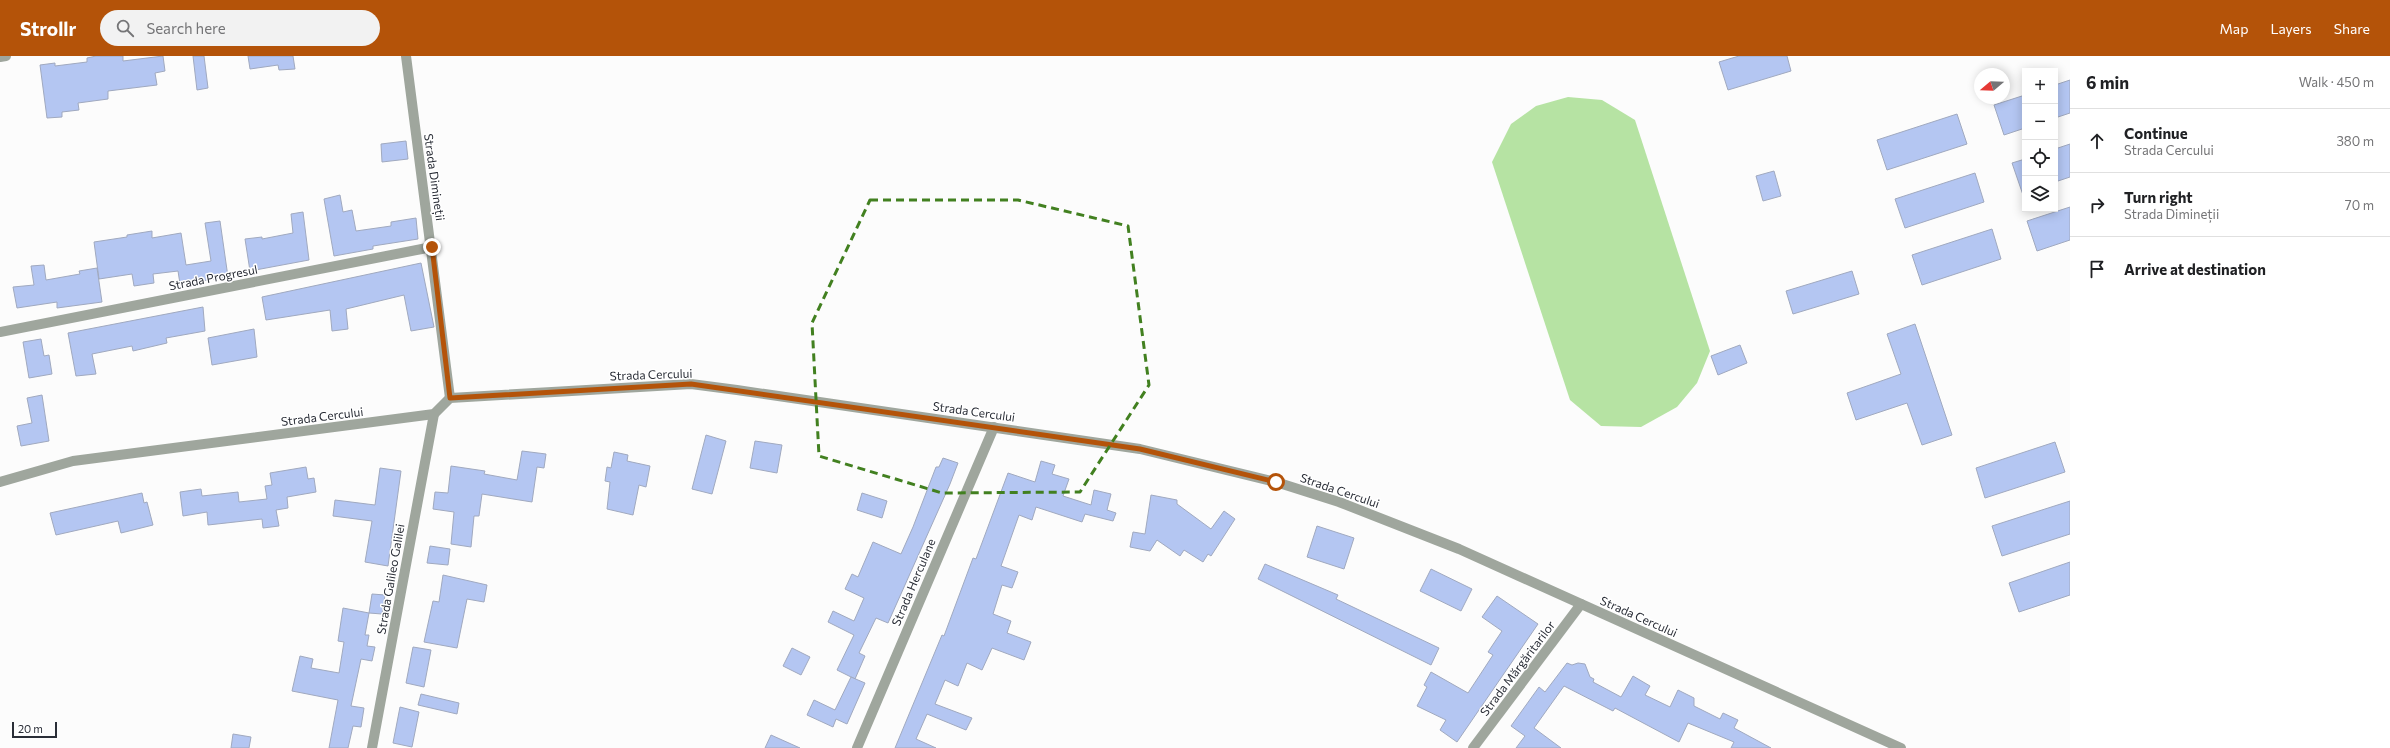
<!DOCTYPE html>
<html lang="en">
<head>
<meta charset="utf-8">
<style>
  :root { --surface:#fff; --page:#f2f2f2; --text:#202124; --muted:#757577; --line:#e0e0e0; --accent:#b45309 }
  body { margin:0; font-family:Commissioner,sans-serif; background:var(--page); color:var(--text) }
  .controls { position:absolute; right:12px; top:12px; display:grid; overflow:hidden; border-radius:0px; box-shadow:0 2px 10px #0003 }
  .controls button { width:36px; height:36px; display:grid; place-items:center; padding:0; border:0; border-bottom:1px solid var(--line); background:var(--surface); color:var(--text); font:20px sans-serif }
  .compass { position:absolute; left:1974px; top:12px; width:36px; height:36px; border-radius:50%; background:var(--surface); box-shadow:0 2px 10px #0003; rotate:251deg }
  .scale { position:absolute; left:12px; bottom:10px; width:45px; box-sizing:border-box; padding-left:4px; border:2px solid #2a2e37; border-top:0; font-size:11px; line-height:14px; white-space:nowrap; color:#2a2e37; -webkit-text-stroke:3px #fff; paint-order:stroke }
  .stop { position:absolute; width:12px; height:12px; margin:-9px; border:3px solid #b45309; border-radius:50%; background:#fff }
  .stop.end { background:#b45309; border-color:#fff; box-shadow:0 1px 4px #0008 }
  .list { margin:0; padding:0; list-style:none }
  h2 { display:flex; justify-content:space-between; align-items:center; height:52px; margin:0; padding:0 16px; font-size:17px }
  h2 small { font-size:13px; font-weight:400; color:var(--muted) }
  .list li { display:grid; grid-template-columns:26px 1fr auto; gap:12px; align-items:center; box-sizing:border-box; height:64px; padding:0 16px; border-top:1px solid var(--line) }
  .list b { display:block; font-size:15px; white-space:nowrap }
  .list p { margin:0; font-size:13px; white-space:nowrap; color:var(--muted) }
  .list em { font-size:13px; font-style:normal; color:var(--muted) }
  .icon { flex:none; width:22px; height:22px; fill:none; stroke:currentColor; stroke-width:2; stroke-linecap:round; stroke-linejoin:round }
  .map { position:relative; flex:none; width:2070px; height:692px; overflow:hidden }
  header { display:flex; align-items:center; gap:24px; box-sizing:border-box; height:56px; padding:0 20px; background:var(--accent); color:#fff }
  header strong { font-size:19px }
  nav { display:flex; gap:22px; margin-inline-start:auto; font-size:14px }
  .search { width:280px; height:36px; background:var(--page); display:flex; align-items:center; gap:10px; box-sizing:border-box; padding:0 14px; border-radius:22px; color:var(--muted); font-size:15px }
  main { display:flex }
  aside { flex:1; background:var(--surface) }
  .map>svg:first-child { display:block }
  .green { fill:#b6e3a3 }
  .building { fill:#b4c6f2; stroke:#a0a9bf }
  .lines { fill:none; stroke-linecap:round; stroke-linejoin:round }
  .minor { stroke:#9fa69d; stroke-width:10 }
  .route { stroke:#b45309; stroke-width:5 }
  .marked { fill:none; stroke:#428020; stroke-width:3; stroke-dasharray:8 5; stroke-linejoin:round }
  .labels { text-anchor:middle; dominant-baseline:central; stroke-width:3; stroke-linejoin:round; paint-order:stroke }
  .street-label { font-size:12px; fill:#2a2e37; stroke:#fff }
</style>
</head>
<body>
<header>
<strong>Strollr</strong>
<div class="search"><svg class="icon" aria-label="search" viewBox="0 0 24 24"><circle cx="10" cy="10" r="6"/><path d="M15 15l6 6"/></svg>Search here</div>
<nav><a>Map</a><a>Layers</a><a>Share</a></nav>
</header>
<main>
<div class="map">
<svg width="2070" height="692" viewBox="0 0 2070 692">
  <rect width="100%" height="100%" fill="#fcfcfc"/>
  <!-- green -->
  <polygon class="green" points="1568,41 1602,44 1635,64 1710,295 1697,327 1677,351 1641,371 1601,370 1570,344 1492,106 1511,68 1536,50"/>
  <!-- building -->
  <g class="building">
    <polygon points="96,0 123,0 123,5 163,0 165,15 155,17 157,29 108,35 108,43 78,47 79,54 62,56 62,61 47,62 40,9 55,7 55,10 87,6 87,2"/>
    <polygon points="193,0 204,0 208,32 197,34"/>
    <polygon points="248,0 293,0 295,13 279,14 278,9 250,13"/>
    <polygon points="1739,0 1787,0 1791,15 1728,34 1719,6"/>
    <polygon points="2070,24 2070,57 2055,62 2055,29"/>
    <polygon points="2025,39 2025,72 2004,79 1994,49"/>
    <polygon points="1957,58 1967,88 1887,114 1877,84"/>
    <polygon points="406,85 408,103 382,106 381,88"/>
    <polygon points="2070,88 2070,121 2055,126 2055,93"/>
    <polygon points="2025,103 2025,139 2023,139 2012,107"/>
    <polygon points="1774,115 1781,140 1763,145 1756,120"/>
    <polygon points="1975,117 1984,146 1905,172 1895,143"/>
    <polygon points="340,139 343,156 352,154 356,175 391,170 391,166 416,162 418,183 373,190 373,193 334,200 324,143"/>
    <polygon points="2070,151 2070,184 2037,195 2027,165"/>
    <polygon points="303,156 309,204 250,215 245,183 262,181 262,183 293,177 291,158"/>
    <polygon points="220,165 228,221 180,228 178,215 153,218 154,227 134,230 132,218 99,223 94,186 127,181 127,179 152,175 152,182 181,177 186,209 211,205 205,167"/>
    <polygon points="1992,173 2001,203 1922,229 1912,199"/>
    <polygon points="421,207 434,271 411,275 404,239 346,253 348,273 332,275 330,254 266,264 262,241"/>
    <polygon points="44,209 46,224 80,218 79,215 97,212 102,246 57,252 57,246 17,252 13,231 34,229 31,210"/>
    <polygon points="1852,215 1859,238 1793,258 1786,235"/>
    <polygon points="203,251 205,275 166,282 167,287 133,295 132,290 92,298 96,318 76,320 68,277"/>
    <polygon points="1915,268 1952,379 1922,389 1907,347 1856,364 1847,337 1901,318 1887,278"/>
    <polygon points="254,273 257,301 212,309 208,282"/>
    <polygon points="41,283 44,300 49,299 52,318 29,322 23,286"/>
    <polygon points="1740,289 1747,307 1718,319 1711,300"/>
    <polygon points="42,339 49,385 21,390 17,370 32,367 27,342"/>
    <polygon points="706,379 726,385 712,438 692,433"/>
    <polygon points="755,385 782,389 777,417 750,412"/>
    <polygon points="2055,386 2065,416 1985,442 1976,412"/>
    <polygon points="522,395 546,398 544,412 537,411 532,446 482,438 479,460 474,460 471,491 451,488 454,456 433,453 435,436 448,437 451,410 485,415 484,418 517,424"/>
    <polygon points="614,396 628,399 627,405 650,410 646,431 639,429 633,459 607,453 610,426 605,425 607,411 611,412"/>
    <polygon points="943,402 958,407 950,428 888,567 876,562 859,597 865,600 855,623 837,614 854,579 828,566 833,555 854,565 864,542 845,533 852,518 858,521 873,486 901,498 913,471 936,411 939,411"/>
    <polygon points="1041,405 1055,409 1052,418 1069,423 1063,440 1091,449 1094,434 1111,438 1107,454 1116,457 1113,465 1085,458 1082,466 1036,451 1032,464 1019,459 1001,510 1018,516 1012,532 1002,529 993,558 1011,565 1007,577 1031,586 1024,604 992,592 982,614 967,607 958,630 945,624 935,648 972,662 966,674 927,658 916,683 936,692 895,692 942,579 944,580 973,502 976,503 1008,417 1035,426"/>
    <polygon points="306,411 308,423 314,422 316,436 287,441 288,452 276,454 279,470 263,472 262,463 208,469 207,456 183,460 180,436 201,433 202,440 238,436 239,446 267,443 265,430 272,429 270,417"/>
    <polygon points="380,412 401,415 388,510 365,506 372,465 333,460 335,444 375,449"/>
    <polygon points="142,437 144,447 147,446 153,469 121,477 118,465 56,479 50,457"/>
    <polygon points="862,437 887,445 882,462 857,454"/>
    <polygon points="1151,439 1177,444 1177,448 1211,473 1224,455 1235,463 1211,500 1208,498 1203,506 1184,494 1180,500 1157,484 1150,495 1130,491 1133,476 1145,478"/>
    <polygon points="2070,445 2070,478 2002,500 1992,470"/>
    <polygon points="1317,470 1354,482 1344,513 1307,501"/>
    <polygon points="430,490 450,493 448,509 427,507"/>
    <polygon points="2070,506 2070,539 2019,556 2009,527"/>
    <polygon points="1265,508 1338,539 1336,543 1439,592 1431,609 1258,523"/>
    <polygon points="1431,513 1472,533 1461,555 1420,535"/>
    <polygon points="443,519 487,529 484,546 467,543 457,592 424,586 433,545 439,546"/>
    <polygon points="372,538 385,539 382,558 369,557"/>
    <polygon points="1497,540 1538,568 1457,686 1440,674 1446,664 1417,650 1427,631 1424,629 1431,616 1468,637 1493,599 1488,596 1502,575 1482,561"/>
    <polygon points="343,552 369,557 365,579 369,579 367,590 375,591 372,605 361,603 351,650 364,652 361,671 353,670 348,692 329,692 338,644 292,635 300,600 313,603 311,612 339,617 344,586 338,585"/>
    <polygon points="413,591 431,594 424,631 406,627"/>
    <polygon points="792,592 810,601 801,619 783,610"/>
    <polygon points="1567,607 1572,609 1578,607 1585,608 1590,621 1594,623 1593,626 1621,641 1633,620 1650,630 1645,639 1670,651 1678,634 1694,642 1694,650 1720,663 1723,657 1738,664 1734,672 1771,692 1731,692 1734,686 1688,667 1679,686 1615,652 1613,655 1564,630 1534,672 1561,692 1516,692 1525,680 1511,670 1539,631 1545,636"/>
    <polygon points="851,621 865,627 847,668 836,663 833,671 807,659 814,644 835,654"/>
    <polygon points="421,638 459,647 457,658 418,649"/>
    <polygon points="400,651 419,656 412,691 393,687"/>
    <polygon points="233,678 251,681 249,692 231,692"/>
    <polygon points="771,679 800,692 765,692"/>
  </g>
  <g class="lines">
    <!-- minor -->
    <g class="minor">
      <polyline points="406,0 450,342"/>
      <polyline points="0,1 6,0"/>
      <polyline points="0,276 432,191"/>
      <polyline points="0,426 73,405 434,358 450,342 691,328 737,334 1140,393 1276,426 1339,446 1459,493 1901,692"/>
      <polyline points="372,692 434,358"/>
      <polyline points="857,692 994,371"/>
      <polyline points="1473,692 1581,548"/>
    </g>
  </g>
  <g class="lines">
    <!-- route -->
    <polyline class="route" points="432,191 450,342 691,328 1140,393 1276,426"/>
  </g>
  <!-- marked area -->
  <path class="marked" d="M870,144H1018L1128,170L1149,329L1080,436L942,437L819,400L812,267Z"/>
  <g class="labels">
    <!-- street labels -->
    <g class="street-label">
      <text transform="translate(435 121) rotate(82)">Strada Dimineții</text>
      <text transform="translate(213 221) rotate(-11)">Strada Progresul</text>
      <text transform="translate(651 318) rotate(-2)">Strada Cercului</text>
      <text transform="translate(974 355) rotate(8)">Strada Cercului</text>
      <text transform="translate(322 360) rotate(-7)">Strada Cercului</text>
      <text transform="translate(1340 434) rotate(19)">Strada Cercului</text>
      <text transform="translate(390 523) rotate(-80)">Strada Galileo Galilei</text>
      <text transform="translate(913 526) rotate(-67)">Strada Herculane</text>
      <text transform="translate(1639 560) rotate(24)">Strada Cercului</text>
      <text transform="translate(1517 612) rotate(-53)">Strada Mărgăritarilor</text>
    </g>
  </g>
</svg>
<div class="controls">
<button>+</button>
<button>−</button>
<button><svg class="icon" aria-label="locate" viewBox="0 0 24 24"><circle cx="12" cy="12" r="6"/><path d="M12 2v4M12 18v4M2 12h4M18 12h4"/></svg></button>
<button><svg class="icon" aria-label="layers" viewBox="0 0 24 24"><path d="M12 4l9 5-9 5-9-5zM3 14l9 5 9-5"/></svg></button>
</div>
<svg class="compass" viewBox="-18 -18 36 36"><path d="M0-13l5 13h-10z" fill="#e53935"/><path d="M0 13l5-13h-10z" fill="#757577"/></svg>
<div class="scale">20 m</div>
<div class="stop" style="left:1276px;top:426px"></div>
<div class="stop end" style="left:432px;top:191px"></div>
</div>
<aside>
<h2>6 min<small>Walk · 450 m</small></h2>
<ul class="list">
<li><svg class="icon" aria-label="ahead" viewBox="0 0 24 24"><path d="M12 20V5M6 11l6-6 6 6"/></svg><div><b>Continue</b><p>Strada Cercului</p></div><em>380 m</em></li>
<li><svg class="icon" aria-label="right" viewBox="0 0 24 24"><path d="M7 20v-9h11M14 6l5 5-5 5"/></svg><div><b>Turn right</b><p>Strada Dimineții</p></div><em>70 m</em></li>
<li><svg class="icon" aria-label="arrive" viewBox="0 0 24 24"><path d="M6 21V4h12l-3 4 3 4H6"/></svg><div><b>Arrive at destination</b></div></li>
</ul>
</aside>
</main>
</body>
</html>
